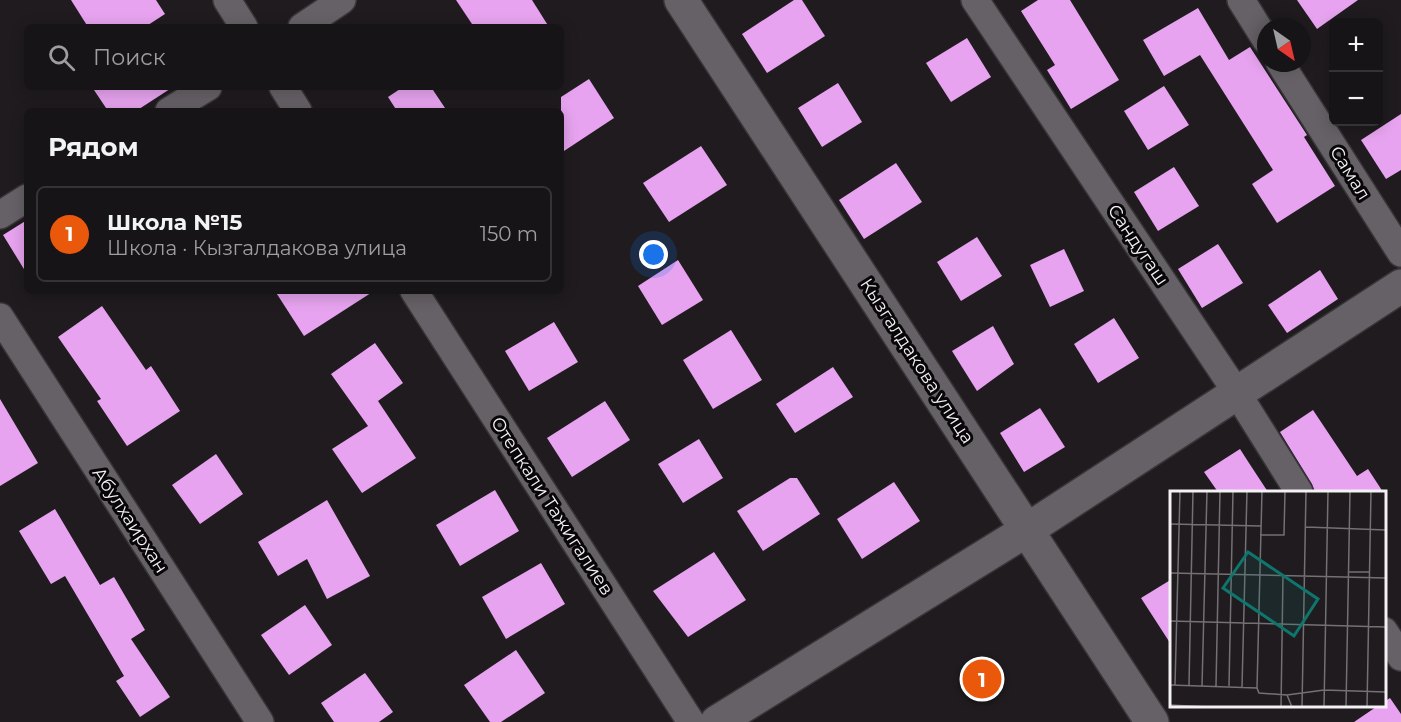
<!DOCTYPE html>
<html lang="ru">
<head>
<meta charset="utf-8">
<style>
  :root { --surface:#171417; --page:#242124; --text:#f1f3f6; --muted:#9e9ea1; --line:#363336; --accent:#ea580c }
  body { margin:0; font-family:Montserrat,sans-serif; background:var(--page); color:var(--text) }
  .controls { position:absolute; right:18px; top:18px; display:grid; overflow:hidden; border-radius:9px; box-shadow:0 3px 15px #0003 }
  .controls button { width:54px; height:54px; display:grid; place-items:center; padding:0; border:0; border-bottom:2px solid var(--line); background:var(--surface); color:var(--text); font:30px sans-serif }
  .compass { position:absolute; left:1257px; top:18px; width:54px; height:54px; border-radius:50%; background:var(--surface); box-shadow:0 3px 15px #0003; rotate:146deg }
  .you { position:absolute; left:654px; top:255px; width:21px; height:21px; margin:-15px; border:4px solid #fff; border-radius:50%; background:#1a73e8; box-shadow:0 0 0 9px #1a73e833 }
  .badge { display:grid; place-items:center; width:39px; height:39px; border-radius:50%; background:var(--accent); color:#fff; font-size:20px; font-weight:700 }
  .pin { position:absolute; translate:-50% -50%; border:3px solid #fff; box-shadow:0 2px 6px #0006 }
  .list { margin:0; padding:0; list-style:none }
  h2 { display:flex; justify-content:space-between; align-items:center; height:78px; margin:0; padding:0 24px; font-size:26px }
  h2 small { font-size:20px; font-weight:400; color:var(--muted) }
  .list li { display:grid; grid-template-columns:39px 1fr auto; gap:18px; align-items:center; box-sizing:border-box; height:96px; margin:0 12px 12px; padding:0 12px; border:2px solid var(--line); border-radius:9px }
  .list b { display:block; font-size:22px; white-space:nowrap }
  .list p { margin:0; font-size:20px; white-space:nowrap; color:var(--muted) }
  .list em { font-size:20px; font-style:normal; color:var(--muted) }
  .icon { flex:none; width:33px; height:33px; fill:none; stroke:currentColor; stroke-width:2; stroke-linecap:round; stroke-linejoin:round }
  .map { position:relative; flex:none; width:1401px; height:722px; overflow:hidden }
  .search { position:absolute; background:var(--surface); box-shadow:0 3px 15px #0003; left:24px; top:24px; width:540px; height:66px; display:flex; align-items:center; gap:15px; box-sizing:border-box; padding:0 21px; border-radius:9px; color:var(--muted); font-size:22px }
  .panel { position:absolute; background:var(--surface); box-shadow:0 3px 15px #0003; left:24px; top:108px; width:540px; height:186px; border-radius:9px }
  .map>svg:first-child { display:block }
  .building { fill:#e7a3ef }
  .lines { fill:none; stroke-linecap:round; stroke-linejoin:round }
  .minor-casing { stroke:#383538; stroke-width:30 }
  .tertiary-casing { stroke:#383538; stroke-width:36 }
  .minor { stroke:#666166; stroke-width:27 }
  .tertiary { stroke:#666166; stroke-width:33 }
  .labels { text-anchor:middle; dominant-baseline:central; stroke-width:6; stroke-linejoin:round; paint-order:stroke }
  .street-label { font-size:18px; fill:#f4f1f4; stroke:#080608 }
  .inset-road { fill:none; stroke:#747174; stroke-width:1.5 }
  .view { fill:#0f766e; fill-opacity:0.15; stroke:#0f766e; stroke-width:3 }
  .inset-edge { fill:none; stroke:#f4f1f4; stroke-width:3 }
</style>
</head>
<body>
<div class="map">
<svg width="1401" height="722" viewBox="0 0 1401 722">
  <rect width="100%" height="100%" fill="#1f1b1f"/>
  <!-- building -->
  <g class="building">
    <polygon points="71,0 156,0 165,14 145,27 88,27"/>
    <polygon points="456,0 532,0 549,27 474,27"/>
    <polygon points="794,0 802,0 825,36 767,73 742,34"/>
    <polygon points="1038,0 1070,0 1119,80 1071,109 1047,70 1055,65 1021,11"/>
    <polygon points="1297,0 1358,0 1317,29"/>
    <polygon points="1198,8 1229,60 1250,47 1307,135 1304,137 1335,186 1277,223 1252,184 1273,170 1200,55 1164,76 1143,40"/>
    <polygon points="967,38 991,77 951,102 926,63"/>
    <polygon points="589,79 614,118 561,153 561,97"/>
    <polygon points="838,83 862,122 822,147 798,108"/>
    <polygon points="1164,86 1189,125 1148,150 1124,111"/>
    <polygon points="92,87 173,87 136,111 108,111"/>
    <polygon points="403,87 431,87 447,111 397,111 388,97"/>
    <polygon points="1401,114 1401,170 1386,179 1361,140"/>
    <polygon points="701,146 727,185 669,222 643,183"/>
    <polygon points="896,163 922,202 864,239 839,200"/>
    <polygon points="1174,167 1199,206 1158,231 1134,192"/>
    <polygon points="27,220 27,274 3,235"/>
    <polygon points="977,237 1002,276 961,301 937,262"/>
    <polygon points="1218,244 1243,283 1202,308 1178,269"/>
    <polygon points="1064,249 1084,291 1050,307 1030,265"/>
    <polygon points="678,260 703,300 662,325 638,286"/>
    <polygon points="1320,270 1338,299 1287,333 1268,305"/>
    <polygon points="275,291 374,291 304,336"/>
    <polygon points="102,306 146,370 151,366 180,411 127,446 97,401 101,399 58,337"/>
    <polygon points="1114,318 1139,358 1098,383 1074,344"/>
    <polygon points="554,322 578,362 529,391 505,351"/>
    <polygon points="993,326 1014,364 977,391 952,351"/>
    <polygon points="731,330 762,380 713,409 683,360"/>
    <polygon points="375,343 403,383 378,401 416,458 362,493 332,449 368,426 331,374"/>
    <polygon points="833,367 853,397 795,433 776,404"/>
    <polygon points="0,399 38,463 0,486"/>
    <polygon points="605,401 630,440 572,477 547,438"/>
    <polygon points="1040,408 1065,447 1024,472 1000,433"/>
    <polygon points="1313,410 1357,476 1368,469 1383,492 1315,492 1312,484 1280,432"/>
    <polygon points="699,439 723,478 683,503 658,464"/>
    <polygon points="1240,449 1249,463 1268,492 1218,492 1204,472"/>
    <polygon points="216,454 243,494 200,524 172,485"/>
    <polygon points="790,478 797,478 820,514 763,551 737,511"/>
    <polygon points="894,482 920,521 862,559 837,519"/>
    <polygon points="495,490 519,531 460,566 436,525"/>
    <polygon points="327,500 370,576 327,599 307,559 278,576 258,542"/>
    <polygon points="55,509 100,585 114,577 145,630 131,639 170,697 140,717 116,681 124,676 65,576 51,584 19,531"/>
    <polygon points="714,552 746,600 688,637 653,591"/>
    <polygon points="541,563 565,604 506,639 482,597"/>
    <polygon points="1172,579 1172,646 1141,598"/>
    <polygon points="305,605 332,645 289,675 261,635"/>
    <polygon points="516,650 545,693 501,722 490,722 464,685"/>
    <polygon points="365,673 393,712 379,722 334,722 321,703"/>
    <polygon points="1390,698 1401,714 1401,722 1354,722 1379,705 1384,705 1384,702"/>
  </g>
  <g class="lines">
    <defs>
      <g id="minor">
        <polyline points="227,0 244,27"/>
        <polyline points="975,0 1237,393 1299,492"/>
        <polyline points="1241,0 1266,40"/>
        <polyline points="302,27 342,0"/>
        <polyline points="1280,63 1401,253"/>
        <polyline points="283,87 298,111"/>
        <polyline points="169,111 208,87"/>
        <polyline points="0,215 27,198"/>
        <polyline points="414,291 691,722"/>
        <polyline points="0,317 260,722"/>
        <polyline points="1384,631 1401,657"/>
      </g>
      <g id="tertiary">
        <polyline points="681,0 1152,722"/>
        <polyline points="717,722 1027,530 1401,286"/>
      </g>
    </defs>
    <!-- minor casing -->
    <use href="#minor" class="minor-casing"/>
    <!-- tertiary casing -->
    <use href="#tertiary" class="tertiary-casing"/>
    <!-- minor -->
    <use href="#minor" class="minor"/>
    <!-- tertiary -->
    <use href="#tertiary" class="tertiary"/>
  </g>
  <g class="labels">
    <!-- street labels -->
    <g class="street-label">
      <text transform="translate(1350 173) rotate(58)">Самал</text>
      <text transform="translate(1138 245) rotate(56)">Сандугаш</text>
      <text transform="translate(917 361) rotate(57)">Кызгалдакова улица</text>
      <text transform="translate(552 506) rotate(57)">Отепкали Тажигалиев</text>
      <text transform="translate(130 520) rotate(57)">Абулхаирхан</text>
    </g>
  </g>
  <!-- overview -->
  <g transform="translate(1170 491)">
    <rect width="216" height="216" fill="#1f1b1f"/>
    <path class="inset-road" d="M92,0L87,197L89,202L117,204L122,216M0,33L91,35M136,36L216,39M90,44H114L115,0M179,81H200M0,82L216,87M0,130L216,136M0,194L87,197M5,194L10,0M19,194L23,0M32,195L37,0M46,195L50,0M59,195L63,0M72,196L77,0M117,204L154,199L216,201M0,214L38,216M111,216L113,84M132,216L136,0M154,216L158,0M176,216L180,0M197,216L201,0"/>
    <path class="view" d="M78,61L148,108L124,145L53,97Z"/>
    <rect width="216" height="216" class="inset-edge"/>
  </g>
</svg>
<div class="controls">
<button>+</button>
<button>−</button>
</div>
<svg class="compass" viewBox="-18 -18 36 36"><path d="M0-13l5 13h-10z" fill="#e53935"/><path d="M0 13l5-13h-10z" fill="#9e9ea1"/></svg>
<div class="you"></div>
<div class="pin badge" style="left:982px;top:679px">1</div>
<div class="search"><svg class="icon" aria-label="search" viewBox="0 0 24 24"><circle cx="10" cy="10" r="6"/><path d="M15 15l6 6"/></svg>Поиск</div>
<section class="panel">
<h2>Рядом<small></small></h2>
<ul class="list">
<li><span class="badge">1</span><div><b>Школа №15</b><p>Школа · Кызгалдакова улица</p></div><em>150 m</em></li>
</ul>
</section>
</div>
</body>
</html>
